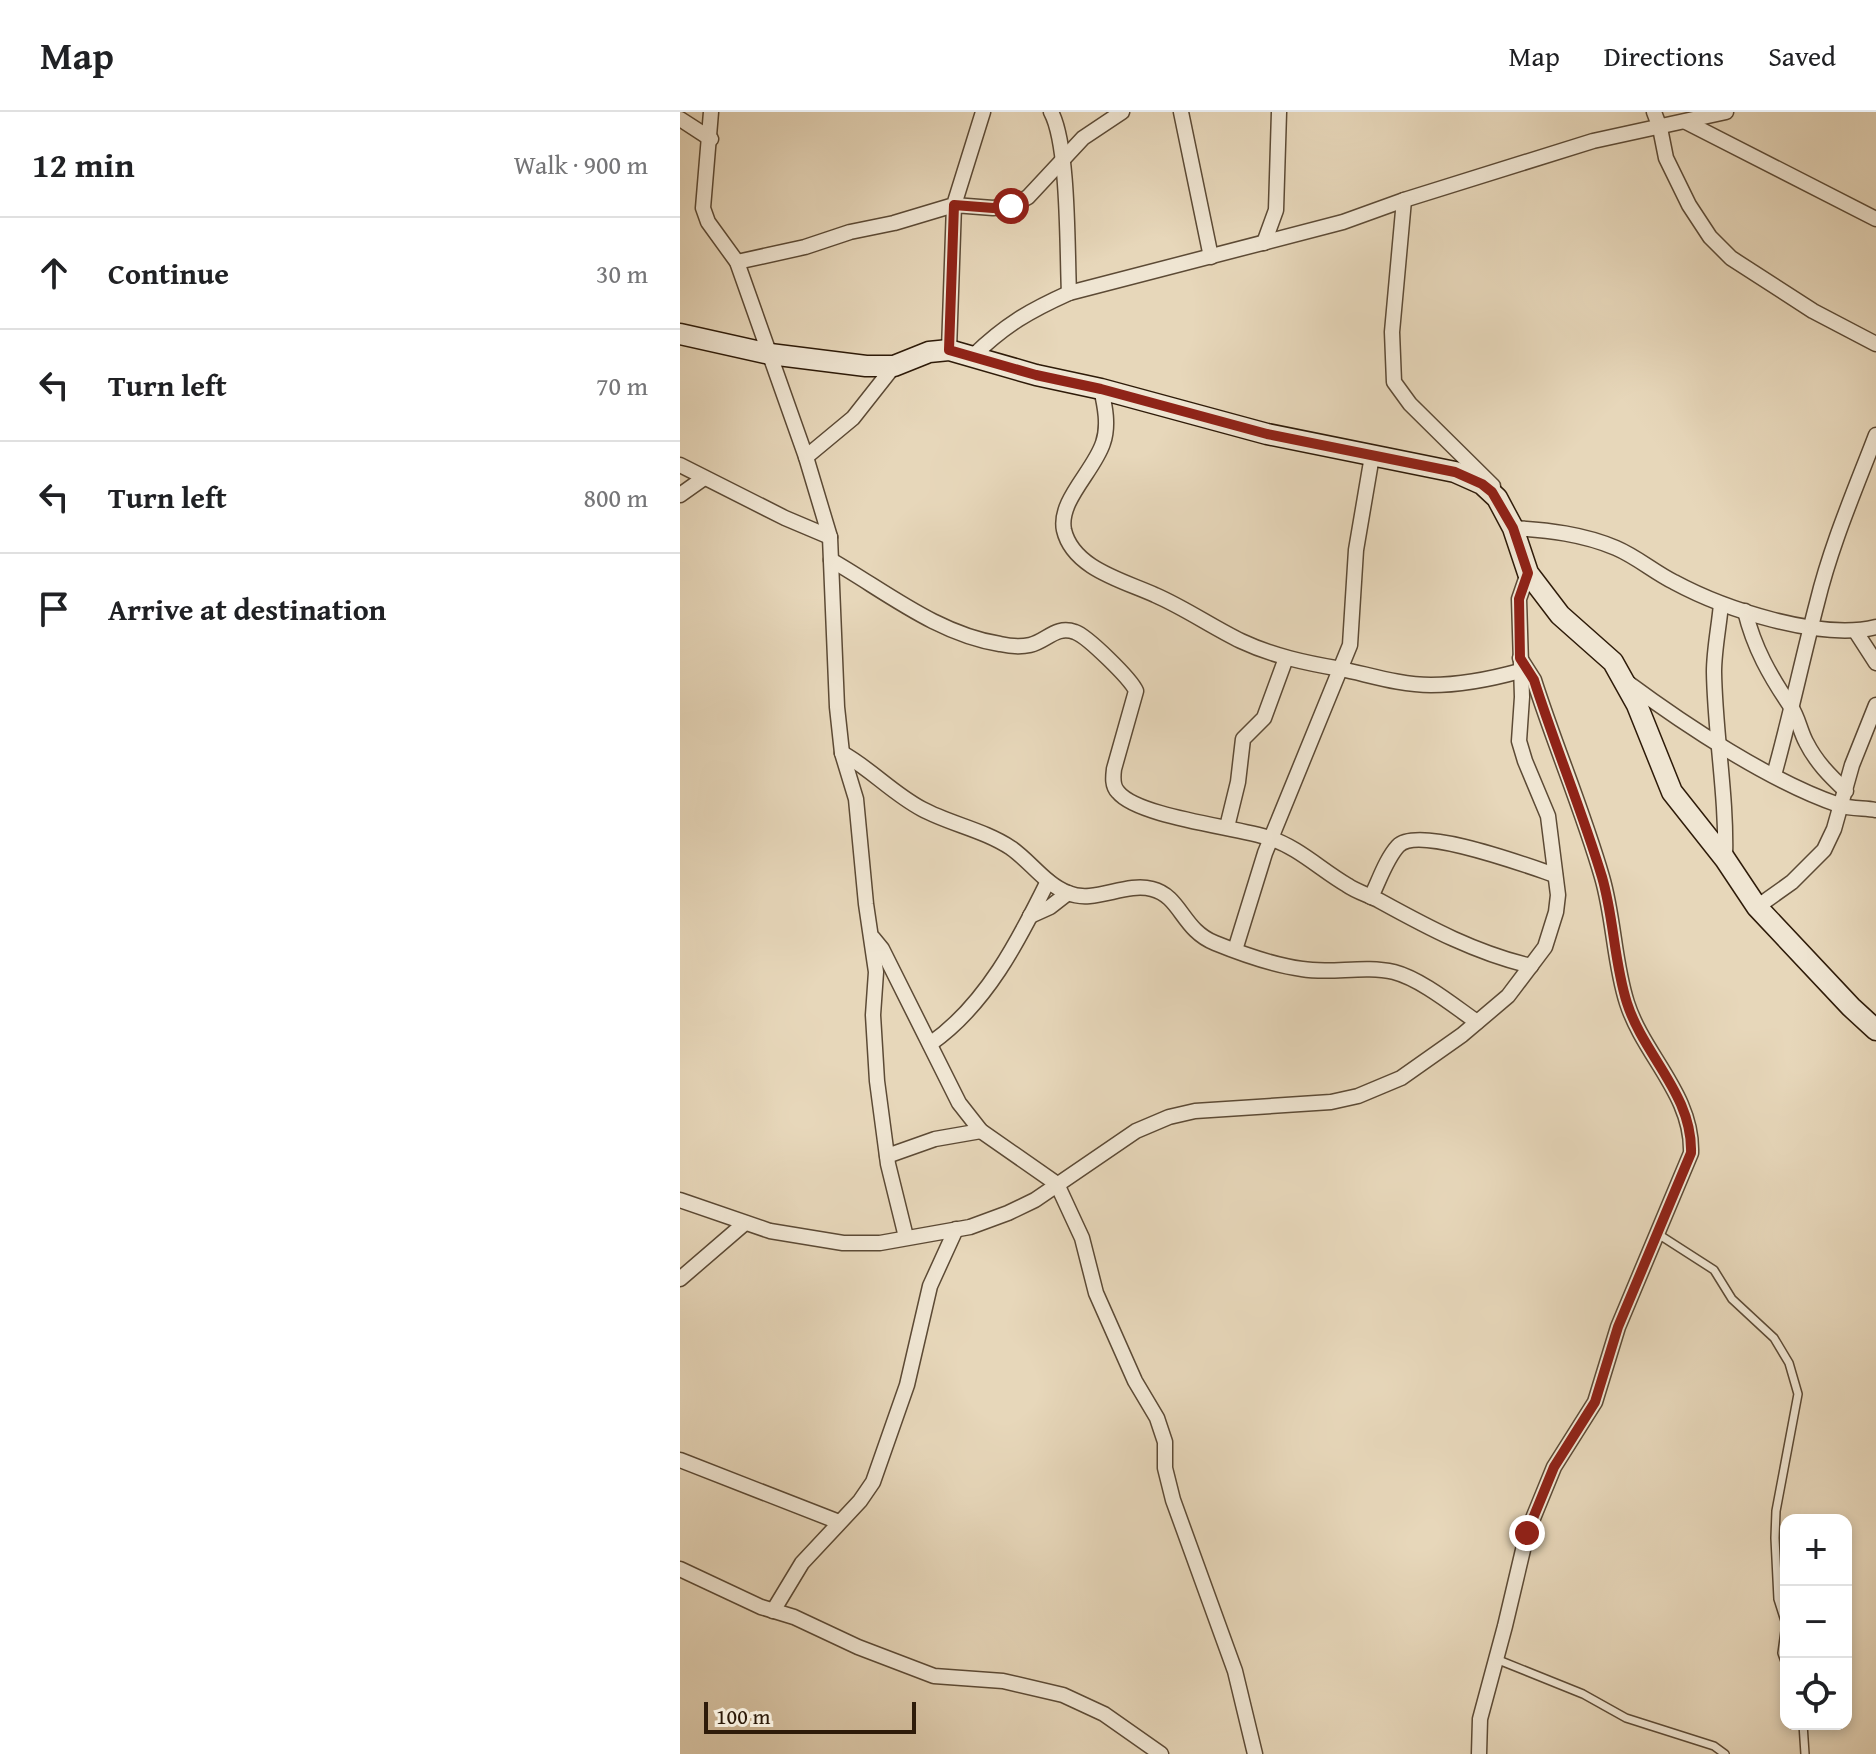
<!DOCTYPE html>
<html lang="en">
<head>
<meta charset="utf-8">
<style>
  :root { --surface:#fff; --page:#f2f2f2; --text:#202124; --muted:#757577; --line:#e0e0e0 }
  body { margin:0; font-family:"Gentium Book Plus",serif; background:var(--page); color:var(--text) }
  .controls { position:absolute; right:24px; bottom:24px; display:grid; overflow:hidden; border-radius:16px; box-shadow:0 4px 12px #0003 }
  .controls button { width:72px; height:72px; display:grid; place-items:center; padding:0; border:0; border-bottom:2px solid var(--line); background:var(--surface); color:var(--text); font:40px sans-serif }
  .scale { position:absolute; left:24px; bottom:20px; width:212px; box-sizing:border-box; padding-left:8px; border:4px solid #2e1b09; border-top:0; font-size:22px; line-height:28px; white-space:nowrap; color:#2e1b09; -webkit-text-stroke:6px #efe5d2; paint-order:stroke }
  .stop { position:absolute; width:24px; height:24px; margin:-18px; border:6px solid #8f2418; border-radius:50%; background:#fff }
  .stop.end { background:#8f2418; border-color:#fff; box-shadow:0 2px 8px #0008 }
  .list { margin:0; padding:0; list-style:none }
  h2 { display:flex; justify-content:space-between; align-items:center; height:104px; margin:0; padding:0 32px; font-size:34px }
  h2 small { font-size:26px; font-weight:400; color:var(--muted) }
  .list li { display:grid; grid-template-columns:52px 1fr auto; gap:24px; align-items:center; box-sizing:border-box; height:112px; padding:0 32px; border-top:2px solid var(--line) }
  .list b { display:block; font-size:30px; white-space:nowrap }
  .list em { font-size:26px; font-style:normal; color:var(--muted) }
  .icon { flex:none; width:44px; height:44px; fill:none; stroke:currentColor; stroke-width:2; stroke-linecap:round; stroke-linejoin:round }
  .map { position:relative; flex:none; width:1196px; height:1642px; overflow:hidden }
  header { display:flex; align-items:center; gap:48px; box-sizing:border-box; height:112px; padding:0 40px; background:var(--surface); border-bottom:2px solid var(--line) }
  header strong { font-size:38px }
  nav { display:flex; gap:44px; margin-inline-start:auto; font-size:28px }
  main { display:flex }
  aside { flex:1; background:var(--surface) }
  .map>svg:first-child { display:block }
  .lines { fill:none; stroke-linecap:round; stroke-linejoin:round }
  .lane-casing { stroke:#5c4a35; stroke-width:10 }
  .street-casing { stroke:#5c4a35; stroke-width:17 }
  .secondary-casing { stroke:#2e1b09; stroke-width:23 }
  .lane { stroke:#efe5d2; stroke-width:7 }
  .street { stroke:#efe5d2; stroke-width:14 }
  .secondary { stroke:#efe5d2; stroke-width:20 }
  .route { stroke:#8f2418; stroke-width:10 }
</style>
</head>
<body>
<header>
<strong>Map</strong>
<nav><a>Map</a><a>Directions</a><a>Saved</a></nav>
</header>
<main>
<aside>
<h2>12 min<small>Walk · 900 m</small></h2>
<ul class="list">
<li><svg class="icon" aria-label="ahead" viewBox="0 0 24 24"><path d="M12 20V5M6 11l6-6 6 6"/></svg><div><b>Continue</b></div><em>30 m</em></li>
<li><svg class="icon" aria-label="left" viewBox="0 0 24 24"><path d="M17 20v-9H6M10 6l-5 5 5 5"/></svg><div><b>Turn left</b></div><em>70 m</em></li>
<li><svg class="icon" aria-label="left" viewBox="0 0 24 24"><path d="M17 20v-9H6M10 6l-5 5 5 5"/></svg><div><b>Turn left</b></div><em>800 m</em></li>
<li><svg class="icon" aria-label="arrive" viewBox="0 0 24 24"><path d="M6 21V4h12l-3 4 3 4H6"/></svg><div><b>Arrive at destination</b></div></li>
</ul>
</aside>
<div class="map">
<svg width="1196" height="1642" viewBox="0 0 1196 1642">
  <rect width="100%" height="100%" fill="#e7d7ba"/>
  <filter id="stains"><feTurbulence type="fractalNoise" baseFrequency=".0025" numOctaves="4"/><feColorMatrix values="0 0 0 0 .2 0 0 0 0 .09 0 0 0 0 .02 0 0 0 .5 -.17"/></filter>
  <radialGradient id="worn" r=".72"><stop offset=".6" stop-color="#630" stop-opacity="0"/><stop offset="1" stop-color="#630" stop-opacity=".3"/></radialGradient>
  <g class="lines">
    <defs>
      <g id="lane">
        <polyline points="978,1122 1034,1158 1052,1187 1094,1226 1109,1251 1118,1282 1096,1399 1095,1426 1098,1487 1106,1512 1102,1541 1106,1552"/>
        <polyline points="816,1547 903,1582 946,1606 1034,1634 1045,1642"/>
        <polyline points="1123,1612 1125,1642"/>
      </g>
      <g id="street">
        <polyline points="31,0 23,96 28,110 57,150 126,345 150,425 157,595 162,641 176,687 186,792 196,860 193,903 197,969 208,1052 226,1125"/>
        <path d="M371,0C389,33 387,139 389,181"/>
        <polyline points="501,0 531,145"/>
        <polyline points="974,0 980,16 986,46 1009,93 1030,125 1051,146 1133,199 1196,232"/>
        <polyline points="0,7 31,27"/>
        <polyline points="1006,10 1196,107"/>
        <polyline points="724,88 712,220 714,270 730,292 813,374"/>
        <polyline points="584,131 596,98 599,0"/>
        <polyline points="57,150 125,135 170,120 214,111 274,93 303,0"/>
        <polyline points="269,238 274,93 313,96 331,94 348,85 403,26 442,0"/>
        <path d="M293,244C325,213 349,199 389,181L663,110L724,88L913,29L1046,0"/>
        <path d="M421,277C425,294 429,314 423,331C414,359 378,389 384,418C393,457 445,469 475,483C505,496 532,515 561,529C593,544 626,551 661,557C690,563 720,573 751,573C782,573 811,567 840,559"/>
        <polyline points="126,345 173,306 214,254"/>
        <polyline points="0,353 105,406 150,425"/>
        <polyline points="0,383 24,366"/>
        <path d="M833,416C868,418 903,422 936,436C957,445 974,460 994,470C1044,497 1141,529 1196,515"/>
        <path d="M151,448C205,479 257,522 320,532C329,534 341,535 350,533C367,529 376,513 395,520C407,524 451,567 456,579L434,657C433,665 432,674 438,680C458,705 556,715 589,726C618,735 641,758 667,773C677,780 689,783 700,789C749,816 796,841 851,854"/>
        <path d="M1041,492C1039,515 1034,538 1034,560C1035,623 1047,684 1045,747"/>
        <path d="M1065,499C1074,536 1090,564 1111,595C1118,605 1120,619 1126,630C1136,650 1150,664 1166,679"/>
        <polyline points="1176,520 1196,551"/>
        <path d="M947,570C1005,613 1091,670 1159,693C1171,697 1184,696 1196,698"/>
        <path d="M162,641C191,657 212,681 242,697C270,712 304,718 331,736C351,750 365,772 388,781C414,792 445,770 472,777C501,784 502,818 535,831C562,842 593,853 622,857C652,862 684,853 714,860C741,867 774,894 797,910"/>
        <path d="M1094,663C1110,606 1122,548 1137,491C1151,433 1175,378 1196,323"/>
        <polyline points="547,715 558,670 563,627 584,606 606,546"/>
        <path d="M691,785C699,769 706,747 718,734C738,713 848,754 875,763"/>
        <polyline points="1077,795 1112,770 1144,738 1154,717 1172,653 1196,593"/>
        <polyline points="350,804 370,795 388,781"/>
        <polyline points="193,826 202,837 279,991 301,1019 377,1072 402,1126 416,1181 455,1269 477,1306 485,1330 485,1356 493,1388 555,1559 575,1642"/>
        <polyline points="555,838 585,741 670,533 676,438 692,344"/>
        <path d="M250,932C306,893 339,828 368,769"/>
        <polyline points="207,1044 255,1027 301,1019"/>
        <polyline points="0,1088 90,1119 163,1131 200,1131 290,1115 328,1101 355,1088 456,1019 489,1005 515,999 651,990 678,984 721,966 782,923 828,884 865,835 876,800 878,783 868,704 845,649 839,629 842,585 839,487 848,461"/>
        <polyline points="0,1167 65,1111"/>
        <polyline points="0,1348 159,1410"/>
        <polyline points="0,1457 81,1495 114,1505 178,1535 254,1564 323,1569 383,1583 424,1602 481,1642"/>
        <polyline points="93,1499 122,1451 180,1389 193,1370 227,1273 250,1174 276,1117"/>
        <path d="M799,1642L800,1607L825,1514L847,1421L874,1355L915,1290L938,1215L1011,1041C1013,983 964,944 947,891C934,851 934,806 922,765C903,699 875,634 854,568L840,546"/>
      </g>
      <polyline id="secondary" points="0,222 90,242 186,254 214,254 249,240 269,238 356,263 421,277 587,322 775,360 802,372 817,386 833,416 848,461 880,503 933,550 957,593 992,680 1045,747 1077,795 1171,895 1196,918"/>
    </defs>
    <!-- lane casing -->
    <use href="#lane" class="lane-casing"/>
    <!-- street casing -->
    <use href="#street" class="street-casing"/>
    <!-- secondary casing -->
    <use href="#secondary" class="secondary-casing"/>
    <!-- lane -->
    <use href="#lane" class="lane"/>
    <!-- street -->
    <use href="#street" class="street"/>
    <!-- secondary -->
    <use href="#secondary" class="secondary"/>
  </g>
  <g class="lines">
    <!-- route -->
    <path class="route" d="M331,94L313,96L274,93L269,238L356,263L421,277L587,322L775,360L802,372L812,380L833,416L848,461L839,487L840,546L854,568C875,634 902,699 922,765C934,806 934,851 947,891C964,944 1013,983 1011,1041L938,1215L915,1290L874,1355L847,1421"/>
  </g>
  <rect width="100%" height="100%" filter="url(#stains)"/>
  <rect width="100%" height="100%" fill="url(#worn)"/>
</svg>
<div class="controls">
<button>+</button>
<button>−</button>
<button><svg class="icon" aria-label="locate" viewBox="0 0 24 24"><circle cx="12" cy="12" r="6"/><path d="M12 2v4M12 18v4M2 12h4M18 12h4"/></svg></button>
</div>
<div class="scale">100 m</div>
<div class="stop" style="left:331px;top:94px"></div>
<div class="stop end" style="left:847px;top:1421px"></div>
</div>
</main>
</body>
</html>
